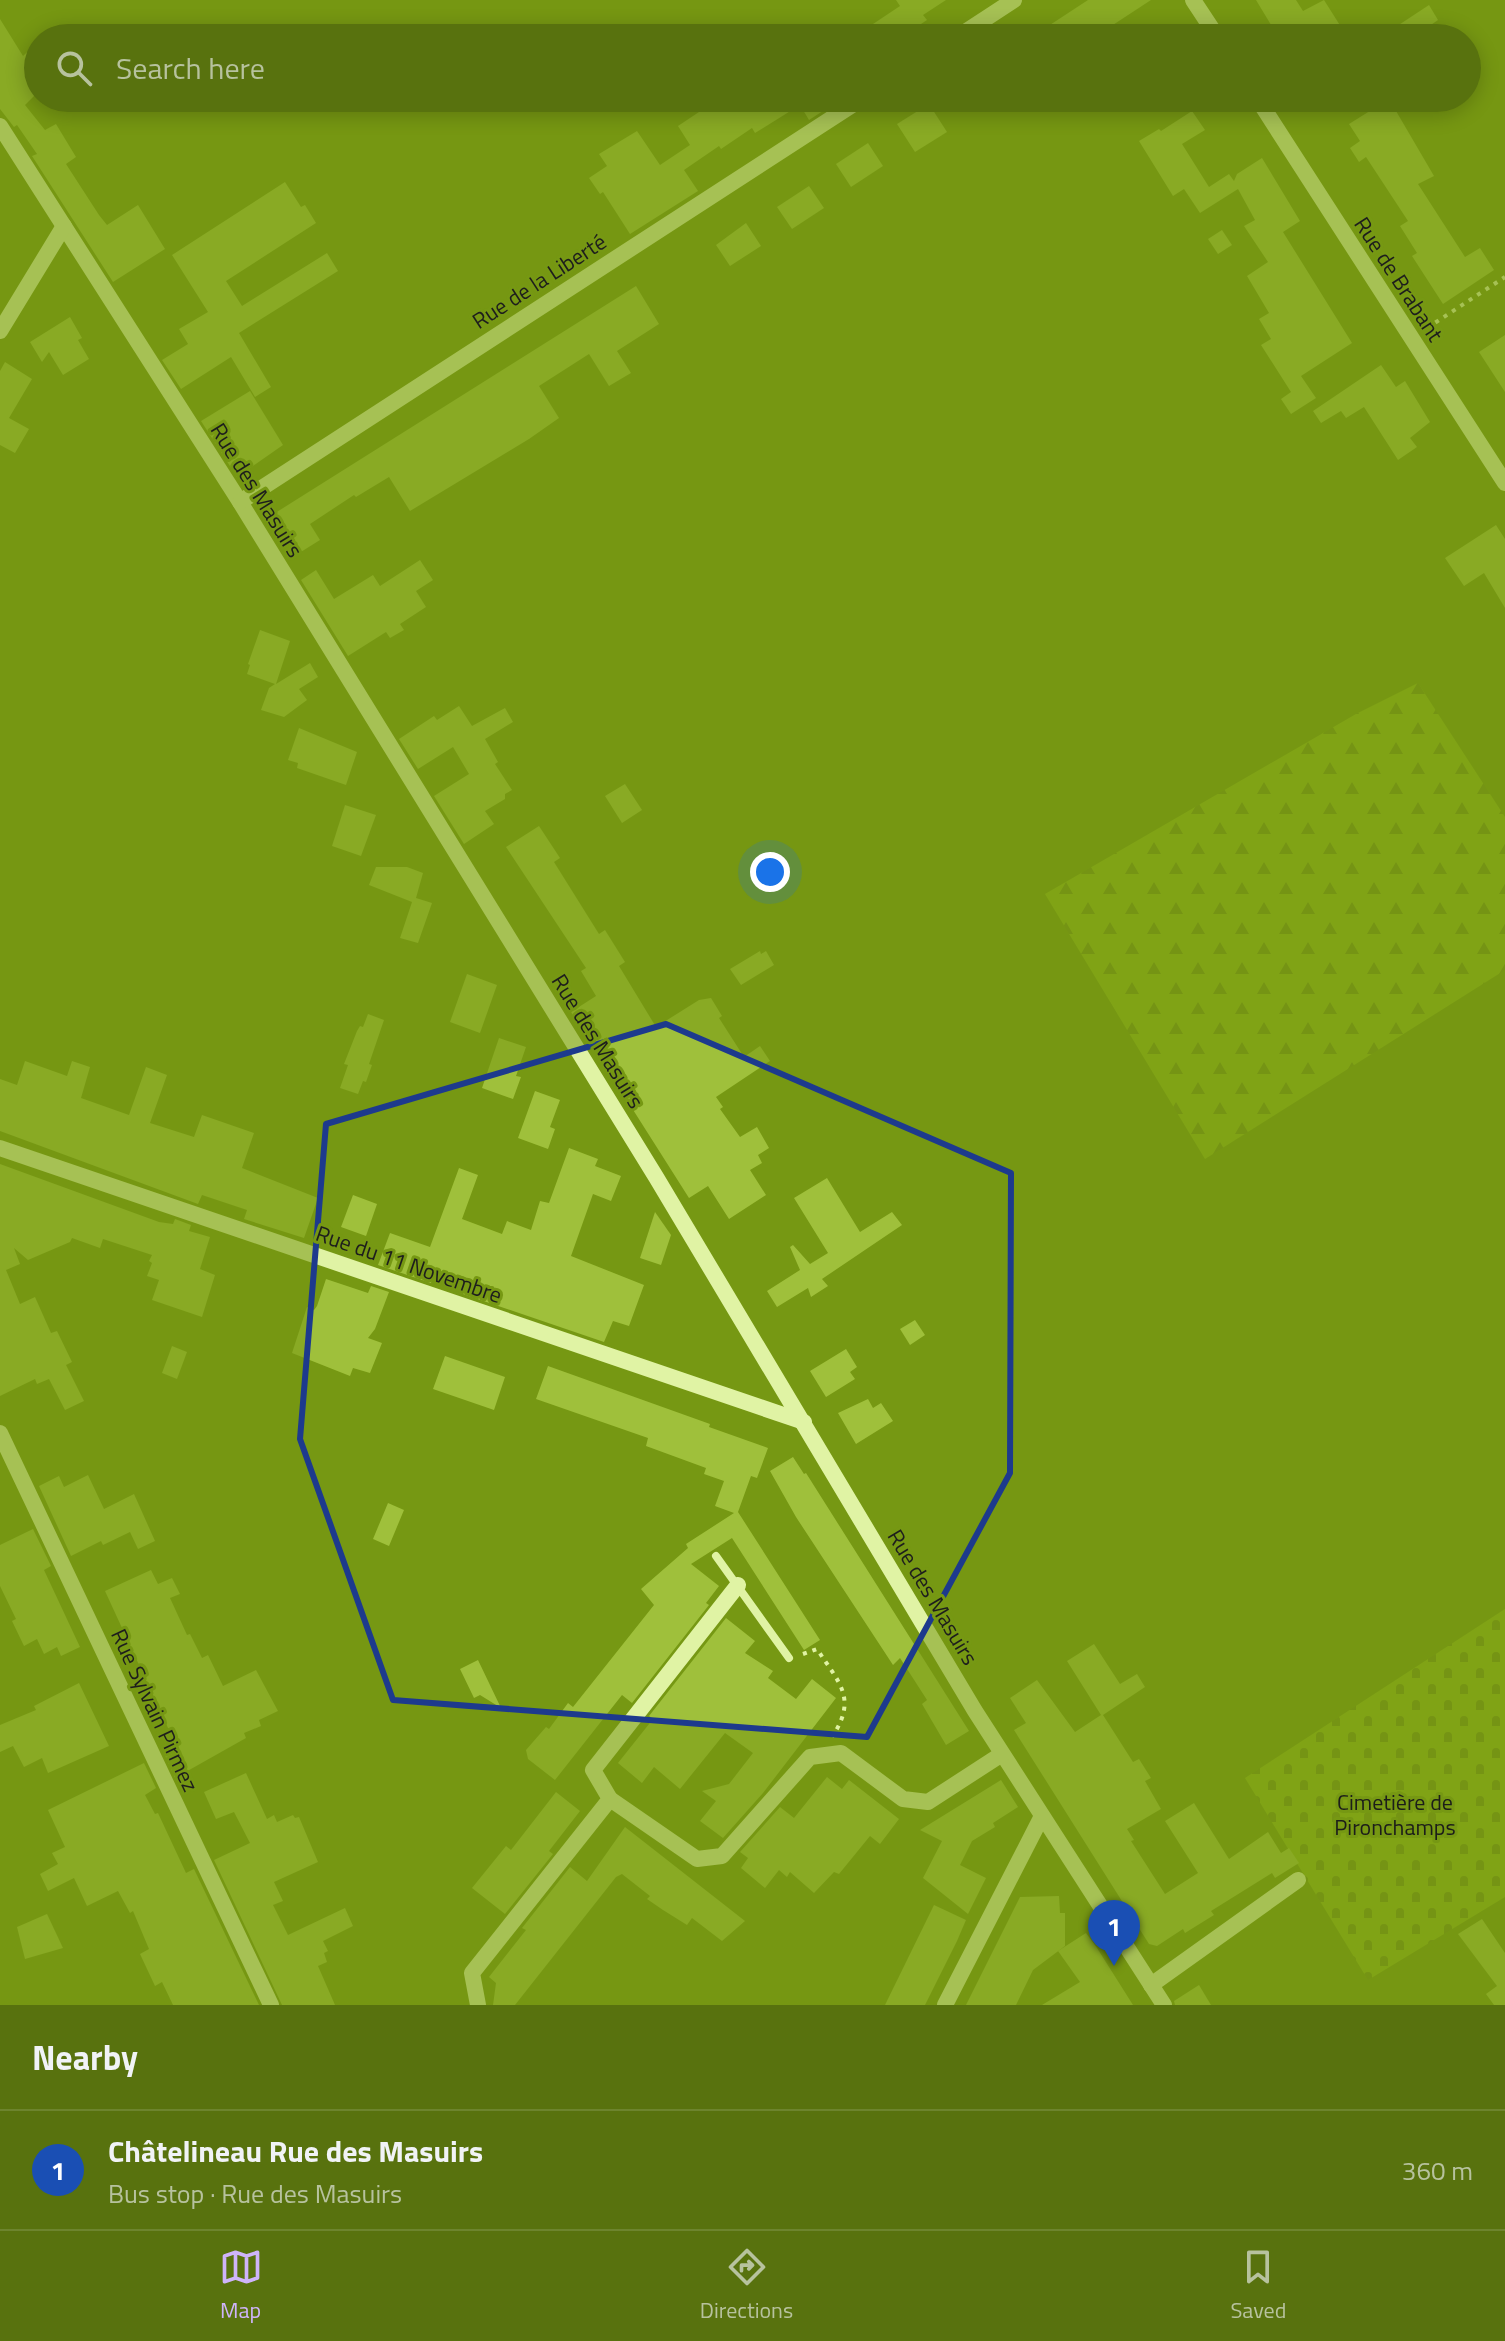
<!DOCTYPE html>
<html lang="en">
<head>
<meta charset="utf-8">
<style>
  :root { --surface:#58720e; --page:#5e7717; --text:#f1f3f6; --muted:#b7c29e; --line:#6d842e; --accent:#ceb4fa }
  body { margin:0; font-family:"Titillium Web",sans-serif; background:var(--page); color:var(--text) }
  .you { position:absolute; left:770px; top:872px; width:28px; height:28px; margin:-20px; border:6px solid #fff; border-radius:50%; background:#1a73e8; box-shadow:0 0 0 12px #1a73e833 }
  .badge { display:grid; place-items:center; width:52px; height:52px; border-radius:50%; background:var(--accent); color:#fff; font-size:26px; font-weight:700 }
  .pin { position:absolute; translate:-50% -66px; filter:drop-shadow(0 2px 4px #0008) }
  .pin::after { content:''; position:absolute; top:42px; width:28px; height:24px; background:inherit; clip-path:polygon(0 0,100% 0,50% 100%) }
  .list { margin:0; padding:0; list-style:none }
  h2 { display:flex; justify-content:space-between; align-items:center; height:104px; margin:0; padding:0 32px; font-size:34px }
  h2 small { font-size:26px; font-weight:400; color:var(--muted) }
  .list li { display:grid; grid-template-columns:52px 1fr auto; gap:24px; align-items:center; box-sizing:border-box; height:120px; padding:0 32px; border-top:2px solid var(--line) }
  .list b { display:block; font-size:30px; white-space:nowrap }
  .list p { margin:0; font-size:26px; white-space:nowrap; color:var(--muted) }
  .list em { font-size:26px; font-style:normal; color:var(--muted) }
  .icon { flex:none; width:44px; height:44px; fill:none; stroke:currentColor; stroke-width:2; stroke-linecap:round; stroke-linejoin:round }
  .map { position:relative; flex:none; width:1505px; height:2005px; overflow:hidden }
  .search { position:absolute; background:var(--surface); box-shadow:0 4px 20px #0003; left:24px; right:24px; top:24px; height:88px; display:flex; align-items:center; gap:20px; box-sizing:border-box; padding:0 28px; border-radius:44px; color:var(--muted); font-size:30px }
  .sheet { height:224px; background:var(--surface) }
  nav { display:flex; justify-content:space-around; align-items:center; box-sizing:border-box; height:112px; border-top:2px solid var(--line); background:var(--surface); font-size:22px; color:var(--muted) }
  nav a { display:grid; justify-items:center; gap:4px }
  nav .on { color:var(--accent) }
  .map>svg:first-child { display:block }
  .forest { fill:url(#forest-firs) }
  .cemetery { fill:url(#cemetery-stones) }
  .building { fill:#9fc03b }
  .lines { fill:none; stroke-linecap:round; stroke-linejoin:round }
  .path { stroke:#e0f3a4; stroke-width:4; stroke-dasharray:4 6; stroke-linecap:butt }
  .lane { stroke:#e0f3a4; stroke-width:8 }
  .street { stroke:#e0f3a4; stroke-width:16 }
  .marked { fill:none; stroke:#1d3a8d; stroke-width:6; stroke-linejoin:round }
  .labels { text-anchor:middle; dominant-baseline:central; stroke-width:6; stroke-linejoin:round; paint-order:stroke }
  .street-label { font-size:22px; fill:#1d1d1d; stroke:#769813 }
  .park-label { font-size:22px; fill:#1c1d1a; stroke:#769813 }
</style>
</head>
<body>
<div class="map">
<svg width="1505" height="2005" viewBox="0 0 1505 2005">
  <defs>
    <pattern id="forest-firs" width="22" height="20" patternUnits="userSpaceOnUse" patternTransform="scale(2)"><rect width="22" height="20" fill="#8db21a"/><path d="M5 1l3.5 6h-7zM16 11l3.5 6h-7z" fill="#739017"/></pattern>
    <pattern id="cemetery-stones" width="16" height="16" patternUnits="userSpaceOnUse" patternTransform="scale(2)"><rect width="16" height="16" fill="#8db21a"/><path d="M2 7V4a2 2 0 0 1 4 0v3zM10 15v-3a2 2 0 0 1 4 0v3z" fill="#739017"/></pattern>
  </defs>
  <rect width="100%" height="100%" fill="#769813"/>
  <!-- forest -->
  <polygon class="forest" points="1418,683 1505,817 1505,970 1205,1159 1045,894 1356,714"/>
  <!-- cemetery -->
  <polygon class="cemetery" points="1505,1609 1505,1897 1368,1980 1245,1778"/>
  <!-- building -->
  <g class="building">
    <polygon points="896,0 946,0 923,15 927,20 900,38 852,38 900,6"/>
    <polygon points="1088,0 1151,0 1093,38 1030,38"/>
    <polygon points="1256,0 1296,0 1303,11 1324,0 1348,38 1279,38"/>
    <polygon points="1429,5 1438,20 1412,38 1379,38"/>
    <polygon points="0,19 23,56 38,42 38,92 25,105 45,130 56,124 76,157 66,164 99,215 107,225 138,205 165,249 113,282 32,156 37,154 17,125 14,127 0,109"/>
    <polygon points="720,98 843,98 809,120 800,105 755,133 752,128 721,149 719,146 684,170 698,191 630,234 603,192 600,194 589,178 607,166 599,154 637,131 660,165 690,145 678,126"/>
    <polygon points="1389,99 1434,176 1418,184 1465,257 1480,248 1494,270 1443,304 1412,256 1417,253 1400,226 1408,221 1366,157 1359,162 1350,148 1360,141 1349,124"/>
    <polygon points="929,104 947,132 915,152 897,124"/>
    <polygon points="1192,111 1205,130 1182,144 1209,187 1229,174 1234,181 1237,174 1262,158 1300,221 1283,232 1352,343 1301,376 1316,398 1291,414 1281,399 1291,392 1261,345 1271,339 1259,319 1269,313 1247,276 1268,262 1244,226 1255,220 1238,189 1200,213 1184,189 1173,196 1139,141 1159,129 1161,131"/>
    <polygon points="868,143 883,166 851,187 836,164"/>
    <polygon points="285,182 301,207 305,205 316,223 226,281 242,306 327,253 338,271 239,333 271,387 255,397 231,357 181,389 162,360 188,344 179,329 208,312 172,255"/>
    <polygon points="809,186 824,208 792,229 777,207"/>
    <polygon points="746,223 761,246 730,266 716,245"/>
    <polygon points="1222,230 1232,245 1218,254 1208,239"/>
    <polygon points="636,286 659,324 617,351 631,373 609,386 589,354 539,386 559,418 529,439 410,511 389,477 356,497 354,495 310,524 320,540 296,555 272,515"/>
    <polygon points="70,317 82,338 78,340 89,359 63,375 49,352 42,362 30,342"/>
    <polygon points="1505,335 1505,392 1479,352"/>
    <polygon points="5,362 32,379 9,418 29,429 15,453 0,445 0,371"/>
    <polygon points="1381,365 1396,387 1405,381 1430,422 1410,438 1417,447 1398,460 1364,407 1346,418 1341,411 1321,423 1313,411"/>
    <polygon points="250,391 283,445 237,477 201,421"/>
    <polygon points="1496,525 1505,539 1505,608 1484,573 1464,586 1445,558"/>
    <polygon points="420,560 433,580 416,591 426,607 400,624 404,630 390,638 386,632 348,656 301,580 316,570 334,599 373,575 380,586"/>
    <polygon points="260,630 290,641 276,684 310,663 318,677 299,689 307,700 284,717 261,710 269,688 275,684 247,674 250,665 248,664"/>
    <polygon points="459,706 472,726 505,708 513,722 485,739 498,762 495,764 512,790 505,794 505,799 485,811 494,824 464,844 434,796 469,774 453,747 418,769 399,739 434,716 437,720"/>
    <polygon points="299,728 357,752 346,785 297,768 298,763 288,760"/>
    <polygon points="625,784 642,810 622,823 605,796"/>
    <polygon points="345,805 376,815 361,856 332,846"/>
    <polygon points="539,826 560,858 554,862 599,934 605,930 625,962 619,966 656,1027 699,1000 711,998 722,1016 719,1018 744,1057 760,1046 770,1061 716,1097 723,1107 720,1109 740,1137 757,1127 769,1148 758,1155 762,1163 750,1170 766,1195 729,1219 708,1186 689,1198 571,1012 596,996 581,971 586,968 506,847"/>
    <polygon points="376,867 407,867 423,873 416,898 432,903 418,943 400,938 412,902 369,885"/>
    <polygon points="760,951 761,954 766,951 774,965 741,985 730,969"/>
    <polygon points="467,974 497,985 480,1033 450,1022"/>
    <polygon points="368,1014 384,1020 369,1064 372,1065 366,1082 363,1081 358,1094 340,1088 348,1065 344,1064 357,1031 360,1026 363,1027"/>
    <polygon points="499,1038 526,1047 516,1076 521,1077 513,1099 482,1088"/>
    <polygon points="25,1061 67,1076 72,1061 90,1067 81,1098 129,1115 146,1067 167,1075 150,1123 194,1137 202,1115 254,1133 242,1168 318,1198 304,1238 244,1219 247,1210 202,1195 198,1204 0,1131 0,1079 17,1085"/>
    <polygon points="535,1091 560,1100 550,1127 555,1129 548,1149 518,1138"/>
    <polygon points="569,1148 598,1159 595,1166 621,1176 611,1201 593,1194 571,1256 644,1285 629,1326 613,1321 604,1342 460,1293 462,1289 432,1278 431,1283 378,1265 390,1233 430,1247 459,1168 478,1175 462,1219 502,1234 507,1221 531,1230 540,1201 549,1203"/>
    <polygon points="0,1164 159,1222 173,1224 175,1219 191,1225 189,1231 210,1237 200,1269 215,1275 202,1317 152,1300 159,1280 147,1276 152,1263 149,1261 152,1255 103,1239 100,1248 72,1238 70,1242 28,1260 14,1248 20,1264 6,1270 20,1304 35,1297 51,1333 57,1331 72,1362 66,1365 84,1401 65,1410 49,1379 37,1384 35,1379 0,1396"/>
    <polygon points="827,1178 860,1232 892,1212 902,1225 822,1279 828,1286 811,1297 808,1288 777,1307 767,1291 800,1270 790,1247 793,1245 810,1264 828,1253 794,1198"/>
    <polygon points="353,1195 377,1204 366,1236 341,1227"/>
    <polygon points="655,1212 671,1235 661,1265 640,1258"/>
    <polygon points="326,1279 368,1293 371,1286 389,1292 375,1329 368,1338 382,1343 370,1373 353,1368 350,1376 292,1353 307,1307 314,1310 317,1306"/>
    <polygon points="915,1320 925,1335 910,1345 900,1329"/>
    <polygon points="172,1346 187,1352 177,1379 162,1373"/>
    <polygon points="846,1349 857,1367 850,1372 855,1379 826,1397 810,1371"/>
    <polygon points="445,1356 505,1377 494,1410 433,1389"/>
    <polygon points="548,1366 710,1424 709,1427 768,1448 757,1478 751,1476 738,1512 820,1640 804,1650 732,1538 691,1564 719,1586 706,1603 709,1605 632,1703 622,1695 555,1780 528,1759 526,1750 546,1727 549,1729 568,1703 573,1707 654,1605 641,1589 688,1548 686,1544 734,1513 715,1506 724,1481 704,1474 706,1468 646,1446 648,1438 536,1399"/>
    <polygon points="868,1399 873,1408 881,1403 893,1421 856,1444 838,1413"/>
    <polygon points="793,1457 804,1474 806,1473 969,1731 946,1745 922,1704 927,1700 900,1658 893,1665 796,1517 770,1471"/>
    <polygon points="88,1475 104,1509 134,1494 155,1541 138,1549 130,1532 103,1545 101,1541 71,1556 39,1486 59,1476 64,1487"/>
    <polygon points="388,1503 404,1510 389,1546 373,1539"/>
    <polygon points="33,1529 51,1566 44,1570 80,1647 61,1656 57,1647 44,1654 37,1639 24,1646 12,1621 16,1619 0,1586 0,1545"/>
    <polygon points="151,1570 158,1584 172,1578 180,1594 170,1598 187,1635 190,1634 202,1658 208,1655 223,1686 256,1670 278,1711 259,1720 261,1726 244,1733 246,1738 175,1778 164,1753 167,1752 164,1745 174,1741 105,1591"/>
    <polygon points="726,1618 755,1641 745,1653 773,1671 768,1678 796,1699 812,1679 836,1698 763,1793 723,1838 700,1821 716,1801 702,1791 729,1784 753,1753 725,1733 680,1789 654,1767 642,1783 618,1763 653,1719 649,1716"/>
    <polygon points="1094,1644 1120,1684 1137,1674 1145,1687 1103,1715 1133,1762 1139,1759 1151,1778 1145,1781 1161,1809 1127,1829 1134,1840 1131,1841 1165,1894 1198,1873 1165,1821 1194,1803 1229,1859 1268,1832 1281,1853 1289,1848 1299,1863 1275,1878 1272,1873 1211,1911 1214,1915 1185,1933 1183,1929 1157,1946 1149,1944 1014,1730 1026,1723 1010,1698 1037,1680 1075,1732 1101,1715 1067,1661"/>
    <polygon points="478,1660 501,1708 480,1695 474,1698 460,1669"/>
    <polygon points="79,1683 109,1746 48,1773 42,1758 24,1767 13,1746 0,1752 0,1725 36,1710 34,1706"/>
    <polygon points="144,1763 156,1788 145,1795 155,1814 158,1813 186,1873 194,1869 259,2005 173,2005 162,1982 155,1986 140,1954 149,1949 133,1911 130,1913 118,1891 87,1906 74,1878 48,1891 40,1874 58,1864 52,1853 65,1847 48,1810"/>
    <polygon points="246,1773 267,1819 274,1815 277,1822 293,1815 295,1818 299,1817 318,1862 274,1882 283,1901 273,1905 288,1935 345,1908 353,1926 323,1941 328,1951 324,1953 327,1962 318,1966 335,2005 282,2005 214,1860 250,1843 234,1812 216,1819 204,1792"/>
    <polygon points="827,1777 842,1789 849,1780 899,1819 880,1844 870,1836 839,1874 834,1872 814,1893 790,1872 787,1877 779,1870 765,1888 741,1868 748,1858 740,1852 780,1807 794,1818"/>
    <polygon points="1001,1780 1018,1807 993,1823 995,1827 972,1841 960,1865 986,1878 968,1914 923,1878 942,1841 920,1830"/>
    <polygon points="556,1792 580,1811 549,1851 553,1854 505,1914 472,1888 506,1846 511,1850"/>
    <polygon points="625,1827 745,1921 722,1941 692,1918 687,1925 663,1910 647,1899 650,1896 622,1874 616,1877 515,2005 493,2005 496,1983 489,1977 526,1930 522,1928 570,1867 587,1881"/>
    <polygon points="1059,1896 1060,1913 1065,1913 1065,1946 1033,1970 1016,2005 966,2005 1020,1897"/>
    <polygon points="934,1905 966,1920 957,1941 925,2005 885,2005"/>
    <polygon points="47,1914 63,1948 25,1959 17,1927"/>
    <polygon points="1482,1919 1505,1953 1505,2005 1494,2005 1486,1994 1497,1986 1458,1934"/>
    <polygon points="1086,1933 1097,1948 1133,2005 1042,2005 1080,1982 1058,1951"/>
    <polygon points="1199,1985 1211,2005 1175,2005 1174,2001"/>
  </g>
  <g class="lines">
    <!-- path -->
    <g class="path">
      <polyline points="1427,328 1505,277"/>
      <path d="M803,1654L817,1649C839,1683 858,1698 832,1737"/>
    </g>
    <!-- lane -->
    <polyline class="lane" points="716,1556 789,1658"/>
    <!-- street -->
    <g class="street">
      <polyline points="1193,0 1218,38"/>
      <polyline points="956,38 1014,0"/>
      <polyline points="1257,98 1505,483"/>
      <polyline points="0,126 240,502 656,1177 975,1711 1164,2005"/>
      <polyline points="0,331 64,226"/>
      <polyline points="240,502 863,98"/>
      <polyline points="0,1148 804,1422"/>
      <polyline points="0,1433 271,2005"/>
      <polyline points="610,1799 697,1859 722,1856 810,1757 841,1753 903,1799 928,1802 1002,1754"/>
      <polyline points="1151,1985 1298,1880"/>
      <polyline points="478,2005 472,1973 610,1799 593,1770 738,1585"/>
      <polyline points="945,2005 1042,1816"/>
    </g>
  </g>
  <!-- marked area -->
  <path d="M0 0H1505V2005H0ZM666,1024L1011,1173L1010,1473L867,1737L393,1700L300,1439L326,1124Z" fill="#769813" fill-opacity=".55" fill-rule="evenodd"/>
  <path class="marked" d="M666,1024L1011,1173L1010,1473L867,1737L393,1700L300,1439L326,1124Z"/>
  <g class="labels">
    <!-- street labels -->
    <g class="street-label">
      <text transform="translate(1399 279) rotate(57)">Rue de Brabant</text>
      <text transform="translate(539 281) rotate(-33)">Rue de la Liberté</text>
      <text transform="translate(257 490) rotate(58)">Rue des Masuirs</text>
      <text transform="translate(598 1041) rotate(58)">Rue des Masuirs</text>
      <text transform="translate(409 1264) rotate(19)">Rue du 11 Novembre</text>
      <text transform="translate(933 1597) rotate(59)">Rue des Masuirs</text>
      <text transform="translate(155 1710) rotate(65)">Rue Sylvain Pirmez</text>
    </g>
    <!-- park labels -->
    <g class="park-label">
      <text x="1395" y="1802">Cimetière de<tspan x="1395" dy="25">Pironchamps</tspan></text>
    </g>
  </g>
</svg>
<div class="you"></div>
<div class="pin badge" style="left:1114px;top:1966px;background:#1a4fb4">1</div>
<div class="search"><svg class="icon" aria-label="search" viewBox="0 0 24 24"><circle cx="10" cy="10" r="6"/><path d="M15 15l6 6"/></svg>Search here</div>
</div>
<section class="sheet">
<h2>Nearby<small></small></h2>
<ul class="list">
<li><span class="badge" style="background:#1a4fb4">1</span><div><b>Châtelineau Rue des Masuirs</b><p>Bus stop · Rue des Masuirs</p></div><em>360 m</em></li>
</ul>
</section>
<nav>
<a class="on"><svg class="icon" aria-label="map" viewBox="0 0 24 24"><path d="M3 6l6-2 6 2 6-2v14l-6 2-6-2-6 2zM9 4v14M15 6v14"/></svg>Map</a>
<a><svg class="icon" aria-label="directions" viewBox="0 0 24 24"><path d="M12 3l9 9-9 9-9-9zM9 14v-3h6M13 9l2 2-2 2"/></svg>Directions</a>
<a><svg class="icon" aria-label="saved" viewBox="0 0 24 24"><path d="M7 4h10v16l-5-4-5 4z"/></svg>Saved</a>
</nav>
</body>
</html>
